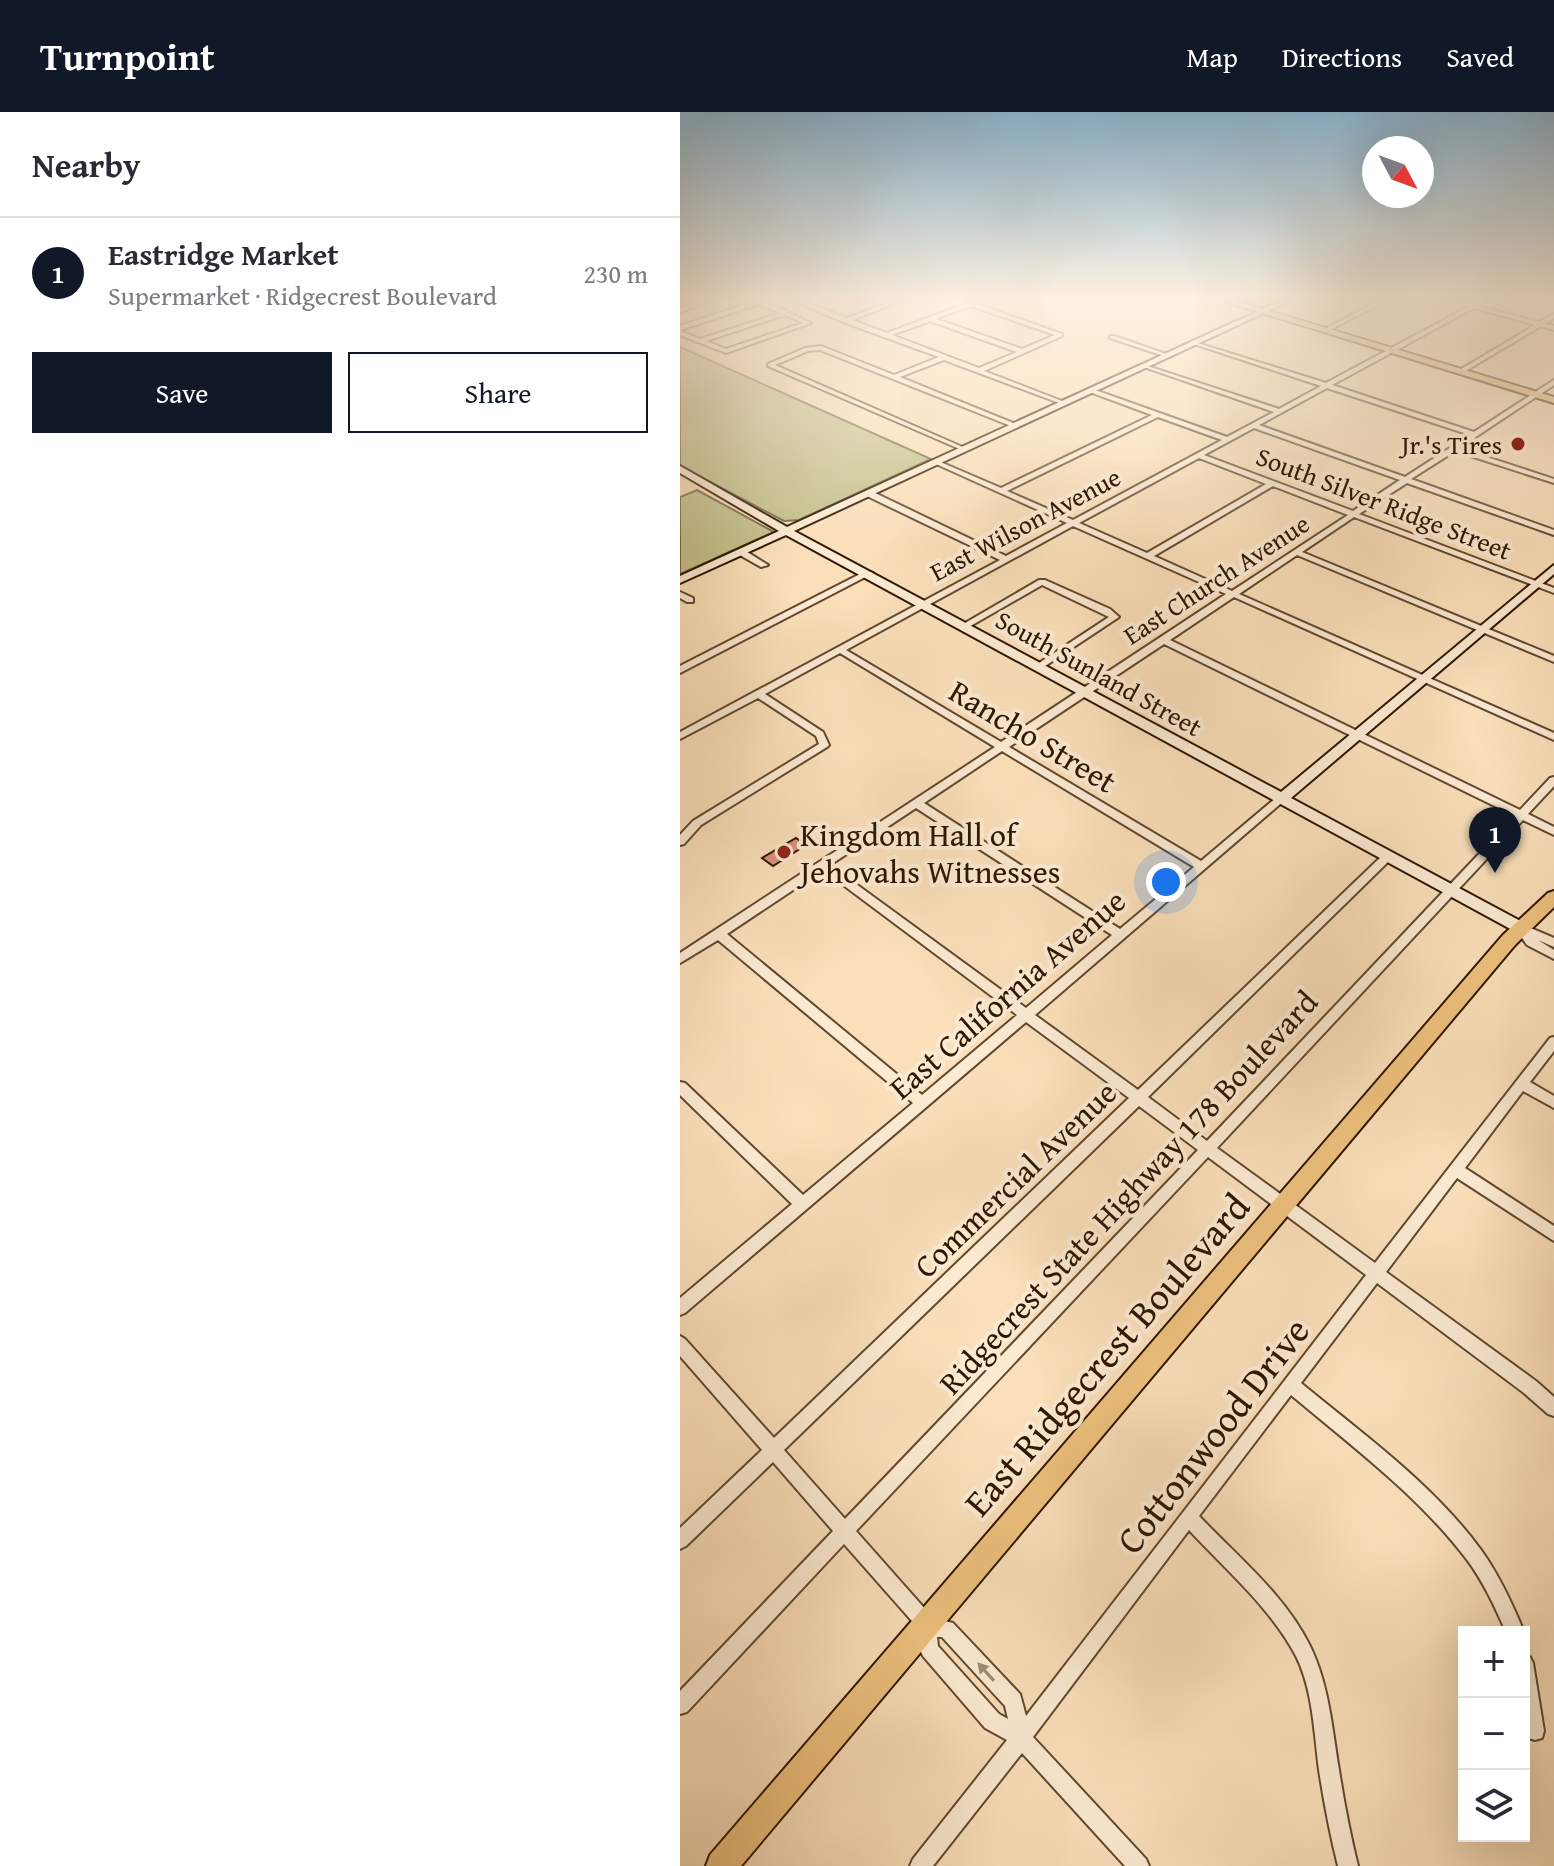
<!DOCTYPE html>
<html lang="en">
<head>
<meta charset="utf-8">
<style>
  :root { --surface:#fff; --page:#f2f2f3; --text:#2b2b33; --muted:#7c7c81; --line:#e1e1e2; --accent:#111827 }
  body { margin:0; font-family:"Gentium Book Plus",serif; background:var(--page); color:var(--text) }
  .controls { position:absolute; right:24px; bottom:24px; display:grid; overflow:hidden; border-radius:0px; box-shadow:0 8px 32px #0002 }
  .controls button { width:72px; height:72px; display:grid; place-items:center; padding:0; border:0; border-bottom:2px solid var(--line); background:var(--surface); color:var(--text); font:40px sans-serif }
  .compass { position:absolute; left:682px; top:24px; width:72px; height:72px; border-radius:50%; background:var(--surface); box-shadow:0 8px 32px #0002; rotate:131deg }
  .you { position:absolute; left:486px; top:770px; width:28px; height:28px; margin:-20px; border:6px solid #fff; border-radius:50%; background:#1a73e8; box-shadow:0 0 0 12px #1a73e833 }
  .badge { display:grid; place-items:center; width:52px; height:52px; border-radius:50%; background:var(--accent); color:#fff; font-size:26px; font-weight:700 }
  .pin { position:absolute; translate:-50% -66px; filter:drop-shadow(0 2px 4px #0008) }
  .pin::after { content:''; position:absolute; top:42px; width:28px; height:24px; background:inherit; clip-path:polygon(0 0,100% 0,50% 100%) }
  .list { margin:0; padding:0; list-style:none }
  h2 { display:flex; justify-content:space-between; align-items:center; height:104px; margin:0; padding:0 32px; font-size:34px }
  h2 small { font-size:26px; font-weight:400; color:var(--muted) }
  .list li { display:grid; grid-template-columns:52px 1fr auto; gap:24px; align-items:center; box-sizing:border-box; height:112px; padding:0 32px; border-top:2px solid var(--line) }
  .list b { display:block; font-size:30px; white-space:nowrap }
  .list p { margin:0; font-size:26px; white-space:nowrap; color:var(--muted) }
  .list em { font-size:26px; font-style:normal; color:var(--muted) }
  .actions { display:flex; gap:16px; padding:24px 32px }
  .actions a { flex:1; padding:18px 0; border:2px solid var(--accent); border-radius:0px; text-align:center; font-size:28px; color:var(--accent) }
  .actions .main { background:var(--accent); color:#fff }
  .icon { flex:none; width:44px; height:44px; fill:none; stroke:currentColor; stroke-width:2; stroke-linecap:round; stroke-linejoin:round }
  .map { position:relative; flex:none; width:874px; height:1754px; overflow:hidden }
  header { display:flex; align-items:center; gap:48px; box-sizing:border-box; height:112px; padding:0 40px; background:var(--accent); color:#fff }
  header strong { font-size:38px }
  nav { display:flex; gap:44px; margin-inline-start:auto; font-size:28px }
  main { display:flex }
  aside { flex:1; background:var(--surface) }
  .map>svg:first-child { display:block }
  .green { fill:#c3c08c; stroke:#786b46; stroke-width:2 }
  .building { fill:#df8e81; stroke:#2e1600; stroke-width:2 }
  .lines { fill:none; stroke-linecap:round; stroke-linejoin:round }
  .street-casing { stroke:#61482e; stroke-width:4 }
  .secondary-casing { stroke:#2e1600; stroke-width:4 }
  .primary-casing { stroke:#2e1600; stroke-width:4 }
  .street { fill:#fcead2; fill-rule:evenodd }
  .secondary { fill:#fcead2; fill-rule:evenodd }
  .primary { fill:#edc07d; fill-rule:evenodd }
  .oneway { fill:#9f8b74 }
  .poi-dot { fill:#8f2418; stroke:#fcead2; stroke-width:3 }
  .labels { text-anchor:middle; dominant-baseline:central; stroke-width:8; stroke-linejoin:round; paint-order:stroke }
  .far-poi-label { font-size:26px; fill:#2e1600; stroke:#fcead2; text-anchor:end }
  .far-street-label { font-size:26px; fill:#2e1600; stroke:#fcead2 }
  .street-label { font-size:32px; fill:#2e1600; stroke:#fcead2 }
  .poi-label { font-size:32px; fill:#2e1600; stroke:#fcead2; text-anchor:start }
  .near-street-label { font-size:38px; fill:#2e1600; stroke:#fcead2 }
</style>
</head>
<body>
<header>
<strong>Turnpoint</strong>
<nav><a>Map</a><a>Directions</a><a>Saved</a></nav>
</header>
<main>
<aside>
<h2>Nearby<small></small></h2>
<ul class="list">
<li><span class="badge">1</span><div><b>Eastridge Market</b><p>Supermarket · Ridgecrest Boulevard</p></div><em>230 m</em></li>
</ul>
<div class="actions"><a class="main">Save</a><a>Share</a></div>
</aside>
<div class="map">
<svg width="874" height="1754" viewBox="0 0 874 1754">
  <rect width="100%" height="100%" fill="#fadfba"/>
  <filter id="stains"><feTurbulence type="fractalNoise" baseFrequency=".0025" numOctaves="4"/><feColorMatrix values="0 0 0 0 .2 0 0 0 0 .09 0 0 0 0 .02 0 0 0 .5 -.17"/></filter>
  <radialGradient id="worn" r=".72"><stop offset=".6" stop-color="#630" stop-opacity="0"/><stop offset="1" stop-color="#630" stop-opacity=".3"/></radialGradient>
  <!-- green -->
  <g class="green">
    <polygon points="0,235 251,347 119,408 104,409 0,354"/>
    <polygon points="17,378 94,420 0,462 0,385"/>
  </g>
  <!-- building -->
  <polygon class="building" points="116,726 126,733 93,754 82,746"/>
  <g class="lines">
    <defs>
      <g id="street">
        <polygon points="21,189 30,189 0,200 0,196"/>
        <path d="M75,189H85L131,211L46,241L0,223V219L20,227L100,201L79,192L0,218V214ZM105,203L123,211L46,237L26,229Z"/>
        <path d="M114,189H122L167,206L213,189H221L172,208L207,221L291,190L382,222V224L304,259L387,291L382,292L264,248L220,265L338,313L339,314L336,316L140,238L128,239L95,253L287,337L282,338L88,254V252L125,236L141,234L214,263L259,245L163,210ZM291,194L375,223L342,237L256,207ZM250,209L337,240L299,256L212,223Z"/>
        <polygon points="698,189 705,189 646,220 641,219"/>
        <path d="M772,189L793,192L798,189H805L798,194L859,210L874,202V206L865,212L874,214V218L861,214L782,261H778V259L855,213L794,196L652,273L794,320L874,268V273L779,336L874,367V371L775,339L731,367L874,418V423L727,371L679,402L874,476V481L674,405L622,440L874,544V550L617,443L559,482L874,621V628L554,485L490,528L840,698L870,666L874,665V674L848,702L874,715V723L843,708L537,1036L695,1151L870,926L874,925V939L850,970L874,984V996L843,979L785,1056L874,1114V1129L777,1066L706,1160L856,1269L874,1285V1304L868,1302L844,1281L697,1171L621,1271C684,1323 753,1372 801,1438C819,1463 832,1491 844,1520H826C815,1495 804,1471 788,1449C739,1384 673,1335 611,1283L519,1404C558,1445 605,1483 630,1534C649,1573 652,1616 659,1658C664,1690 670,1722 678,1754H658C650,1722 644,1690 639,1658C634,1620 633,1578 616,1544C590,1495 546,1458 509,1418L353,1625L466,1747L469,1754H445L342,1641L253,1754H230L233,1747L327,1628L305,1616L243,1544L240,1538L239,1517L164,1432L7,1600L0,1602V1579L153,1419L93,1350L6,1434L0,1437V1416L82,1338L0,1244V1224L5,1227L94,1326L449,986L346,910L5,1201L0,1203V1186L112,1092L0,983V970L5,971L123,1083L233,991L38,828L0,851V841L315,635L160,541L85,582L143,620L149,633L147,635L21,713L4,732L0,733V723L13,709L139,632L136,624L78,586L0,627V620L320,448L187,384V380H193L326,444L387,411L254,351V349H258L321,376L472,303L410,280V278L412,277L547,325L594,300L464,255V253L599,297L641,274L514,232V230L646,271L788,195ZM647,276L790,323L725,365L579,313ZM478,305L542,328L393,408L327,379ZM574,316L720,368L673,399L524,343ZM519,346L586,372L467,441L399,411ZM593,374L668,403L552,479L474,444ZM393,414L546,482L321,630L166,538ZM484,532L835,704L527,1029L468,985L713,745L712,742H704L458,978L355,903L606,687L601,684L597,685L521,749L329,635ZM322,639L514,755L440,817L244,691ZM236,696L432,823L346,896L150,753ZM143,758L337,903L242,983L47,822ZM459,994L518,1038L165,1407L104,1338ZM528,1045L686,1163L346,1604L340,1582L273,1511L253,1506L176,1419ZM257,1525H262L325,1594L328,1607L319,1602L258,1534Z"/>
        <polygon points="430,224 434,224 492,244 487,245 430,226"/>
        <polygon points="58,438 64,438 88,453 81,455 58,442"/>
        <polygon points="186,459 193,461 0,561 0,554"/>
        <polygon points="359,468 365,468 430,497 439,505 359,558 356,557 356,553 429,505 362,473 287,516 280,514"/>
        <polygon points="0,480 13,486 13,490 7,490 0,486"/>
        <polygon points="841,812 874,826 874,835 858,828 874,838 874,847 847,833 835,816"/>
        <polygon points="844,1542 850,1545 853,1551 864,1619 862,1626 855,1628 848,1626 844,1609"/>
      </g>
      <polygon id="secondary" points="600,189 610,189 114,419 601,680 874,453 874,462 611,686 846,812 849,816 846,820 836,820 106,423 0,471 0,464 99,419 0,361 0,354 107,415"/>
      <g id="primary">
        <polygon points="543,189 557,189 874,285 874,291"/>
        <polygon points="874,779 874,795 835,833 61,1754 26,1754 30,1743 823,823 868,781"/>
      </g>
    </defs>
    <!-- street casing -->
    <use href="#street" class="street-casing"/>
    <!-- secondary casing -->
    <use href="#secondary" class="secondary-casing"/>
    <!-- primary casing -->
    <use href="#primary" class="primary-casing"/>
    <!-- street -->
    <use href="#street" class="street"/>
    <!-- secondary -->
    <use href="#secondary" class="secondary"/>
    <!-- primary -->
    <use href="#primary" class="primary"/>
  </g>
  <!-- one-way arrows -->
  <defs><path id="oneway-solid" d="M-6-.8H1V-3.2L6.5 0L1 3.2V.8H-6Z" transform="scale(2)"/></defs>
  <use class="oneway" href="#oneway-solid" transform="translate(306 1560) rotate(-132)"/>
  <!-- sky -->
  <linearGradient id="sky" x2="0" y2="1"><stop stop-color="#8bb7d4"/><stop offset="0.43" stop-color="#fdf1e0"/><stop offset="1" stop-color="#fdf1e0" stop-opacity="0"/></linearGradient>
  <rect width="874" height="435" fill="url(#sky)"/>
  <!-- markers -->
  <g class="poi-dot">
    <circle cx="838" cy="332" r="8"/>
    <circle cx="104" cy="740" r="8"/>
  </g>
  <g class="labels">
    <!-- far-poi labels -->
    <g class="far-poi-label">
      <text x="822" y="332">Jr.'s Tires</text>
    </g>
    <!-- far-street labels -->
    <g class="far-street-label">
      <text transform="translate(704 391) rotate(21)">South Silver Ridge Street</text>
      <text transform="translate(345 412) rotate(-28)">East Wilson Avenue</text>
      <text transform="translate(536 467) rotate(-33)">East Church Avenue</text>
      <text transform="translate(419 561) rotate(29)">South Sunland Street</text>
    </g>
    <!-- street labels -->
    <g class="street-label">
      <text transform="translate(353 624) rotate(31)">Rancho Street</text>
      <text transform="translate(327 882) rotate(-41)">East California Avenue</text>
      <text transform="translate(335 1067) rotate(-44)">Commercial Avenue</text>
      <text transform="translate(448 1080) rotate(-47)">Ridgecrest State Highway 178 Boulevard</text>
    </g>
    <!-- poi labels -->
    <g class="poi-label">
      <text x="120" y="722">Kingdom Hall of<tspan x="120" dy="37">Jehovahs Witnesses</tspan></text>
    </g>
    <!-- near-street labels -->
    <g class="near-street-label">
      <text transform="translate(426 1242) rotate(-49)">East Ridgecrest Boulevard</text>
      <text transform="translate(532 1323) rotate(-52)">Cottonwood Drive</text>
    </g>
  </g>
  <rect width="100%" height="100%" filter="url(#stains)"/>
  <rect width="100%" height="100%" fill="url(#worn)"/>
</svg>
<div class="controls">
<button>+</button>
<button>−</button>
<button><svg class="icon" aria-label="layers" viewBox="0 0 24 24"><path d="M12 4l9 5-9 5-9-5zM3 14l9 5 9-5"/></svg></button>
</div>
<svg class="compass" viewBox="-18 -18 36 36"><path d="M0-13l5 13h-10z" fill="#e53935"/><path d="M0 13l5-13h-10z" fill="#7c7c81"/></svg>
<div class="you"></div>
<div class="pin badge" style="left:815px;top:761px">1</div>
</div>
</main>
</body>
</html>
